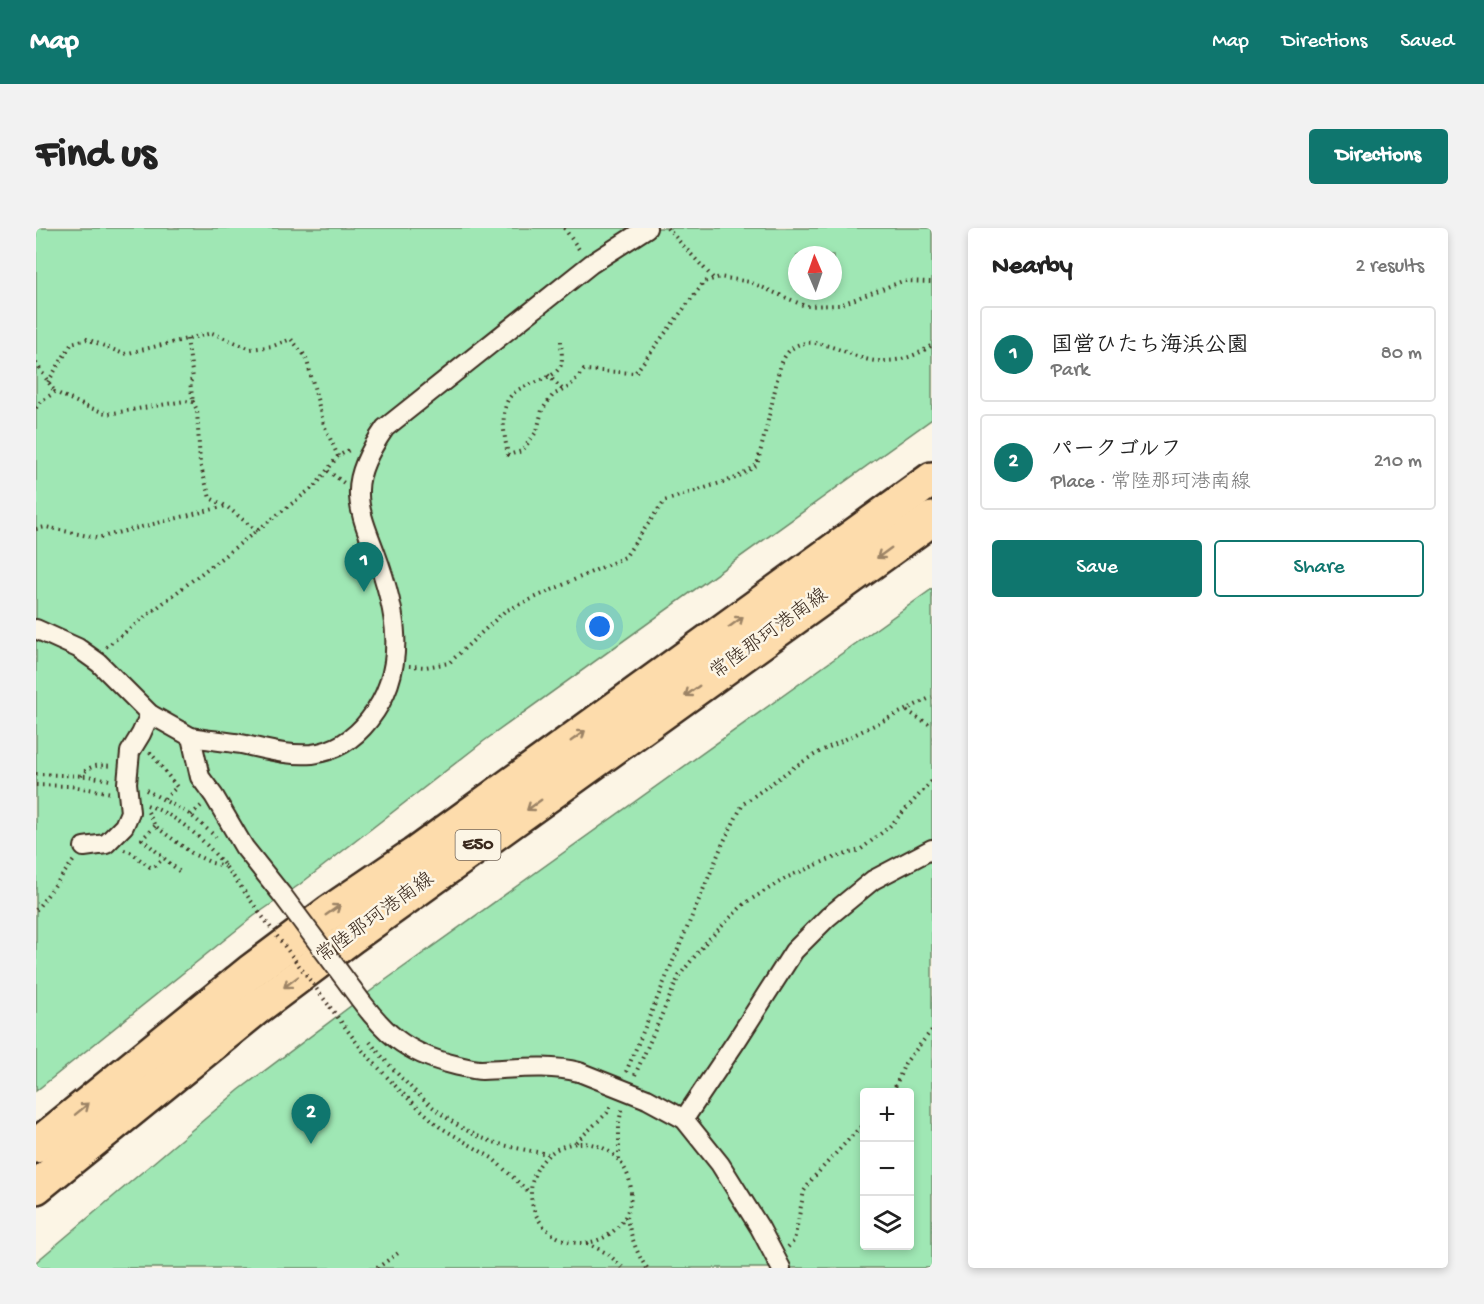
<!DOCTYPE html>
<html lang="en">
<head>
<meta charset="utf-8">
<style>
  :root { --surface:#fff; --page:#f2f2f2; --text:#222; --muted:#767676; --line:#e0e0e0; --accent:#0f766e }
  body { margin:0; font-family:"Gochi Hand","Klee One",sans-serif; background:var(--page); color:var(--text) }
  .controls { position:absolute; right:18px; bottom:18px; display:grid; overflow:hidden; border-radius:6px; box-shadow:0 3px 9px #0003 }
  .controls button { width:54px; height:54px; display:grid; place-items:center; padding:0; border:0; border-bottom:2px solid var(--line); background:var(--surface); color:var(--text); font:30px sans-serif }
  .compass { position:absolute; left:752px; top:18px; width:54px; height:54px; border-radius:50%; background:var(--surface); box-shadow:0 3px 9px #0003; rotate:358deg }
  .you { position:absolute; left:564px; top:399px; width:21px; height:21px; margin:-15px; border:4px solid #fff; border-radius:50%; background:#1a73e8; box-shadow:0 0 0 9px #1a73e833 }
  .badge { display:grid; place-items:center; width:39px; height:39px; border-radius:50%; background:var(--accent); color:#fff; font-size:20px; font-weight:700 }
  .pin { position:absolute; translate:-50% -50px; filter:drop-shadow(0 2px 3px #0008) }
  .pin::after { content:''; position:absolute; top:32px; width:21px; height:18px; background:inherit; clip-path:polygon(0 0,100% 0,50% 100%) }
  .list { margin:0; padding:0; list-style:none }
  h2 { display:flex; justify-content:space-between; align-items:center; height:78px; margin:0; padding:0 24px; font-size:26px }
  h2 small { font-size:20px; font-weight:400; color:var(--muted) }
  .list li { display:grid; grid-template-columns:39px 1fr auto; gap:18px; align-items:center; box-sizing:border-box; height:96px; margin:0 12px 12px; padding:0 12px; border:2px solid var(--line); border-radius:6px }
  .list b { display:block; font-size:22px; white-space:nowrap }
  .list p { margin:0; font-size:20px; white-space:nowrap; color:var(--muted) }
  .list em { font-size:20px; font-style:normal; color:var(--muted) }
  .actions { display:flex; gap:12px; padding:18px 24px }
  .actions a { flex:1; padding:14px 0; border:2px solid var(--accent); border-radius:6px; text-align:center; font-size:21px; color:var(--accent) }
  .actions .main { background:var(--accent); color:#fff }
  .icon { flex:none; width:33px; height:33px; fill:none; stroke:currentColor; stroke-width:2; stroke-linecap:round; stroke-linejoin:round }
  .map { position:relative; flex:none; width:896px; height:1040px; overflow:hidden; border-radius:6px }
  header { display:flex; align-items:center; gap:36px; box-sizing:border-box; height:84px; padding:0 30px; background:var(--accent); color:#fff }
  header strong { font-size:28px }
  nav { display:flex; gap:33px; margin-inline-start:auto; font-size:21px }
  .intro { display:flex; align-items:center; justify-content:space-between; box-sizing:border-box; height:144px; padding:0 36px }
  h1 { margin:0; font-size:42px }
  .button { padding:15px 27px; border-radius:6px; background:var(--accent); color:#fff; font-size:21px; font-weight:700 }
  main { display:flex; gap:36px; padding:0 36px }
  aside { flex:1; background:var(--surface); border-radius:6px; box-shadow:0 3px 9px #0003 }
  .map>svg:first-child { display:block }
  .green { fill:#9fe7b4; stroke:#6d8869; stroke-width:1.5; fill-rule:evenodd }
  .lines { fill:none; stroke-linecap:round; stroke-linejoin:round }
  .street-casing { stroke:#3b2a1e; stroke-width:22 }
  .highway-casing { stroke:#3b2a1e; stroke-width:38 }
  .path { stroke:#3b2a1e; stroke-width:4; stroke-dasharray:1.5 4.5; stroke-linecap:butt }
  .street { stroke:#fcf5e5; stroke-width:18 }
  .highway { stroke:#fddcac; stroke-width:33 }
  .street-bridge-casing { stroke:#3b2a1e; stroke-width:22; stroke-linecap:butt }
  .path-bridge { stroke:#3b2a1e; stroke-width:4; stroke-dasharray:1.5 4.5; stroke-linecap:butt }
  .street-bridge { stroke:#fcf5e5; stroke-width:18 }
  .oneway { stroke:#9c8365 }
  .labels { text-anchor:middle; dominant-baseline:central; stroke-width:5; stroke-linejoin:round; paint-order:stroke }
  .shield { fill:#fcf5e5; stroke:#75675a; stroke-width:1.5 }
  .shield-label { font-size:18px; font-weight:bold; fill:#3b2a1e }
  .street-label { font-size:20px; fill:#3b2a1e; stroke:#fcf5e5 }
</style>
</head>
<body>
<header>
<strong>Map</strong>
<nav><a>Map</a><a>Directions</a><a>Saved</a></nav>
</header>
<div class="intro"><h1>Find us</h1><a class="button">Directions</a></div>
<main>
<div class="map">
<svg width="896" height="1040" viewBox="0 0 896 1040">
  <rect width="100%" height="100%" fill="#fcf5e5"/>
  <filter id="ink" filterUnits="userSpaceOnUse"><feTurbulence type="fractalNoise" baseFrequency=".0167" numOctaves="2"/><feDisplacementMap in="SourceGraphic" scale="12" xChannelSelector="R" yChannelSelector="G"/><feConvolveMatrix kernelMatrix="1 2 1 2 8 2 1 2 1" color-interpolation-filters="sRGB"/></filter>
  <g filter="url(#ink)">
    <!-- green -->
    <g class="green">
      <path d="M0,0H896V191L448,513L263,657L218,688L0,863ZM761,27H797V63H761Z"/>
      <path d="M896,361V1040H0V1034L203,862L344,756ZM828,864H874V1018H828Z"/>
    </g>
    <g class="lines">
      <defs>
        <g id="street">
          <polyline points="0,401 42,420 63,435 114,486 155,509 164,549 178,568 208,619 247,668"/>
          <path d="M155,509C172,512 188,513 205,516C229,521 251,528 276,526C300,523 319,510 333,492C374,440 360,380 339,324C332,305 322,283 323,262C323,242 338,216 349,200L555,36L611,0"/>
          <polyline points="48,619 70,616 88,598 94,584 91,555 94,524 105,506 114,486"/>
          <path d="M317,762C346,803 368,825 419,837C428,839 437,842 446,842C479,841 511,836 543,844"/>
          <polyline points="611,871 648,891 684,936 724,1000 745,1040"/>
          <polyline points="648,891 701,812 758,723 792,689 837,652 896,621"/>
        </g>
        <g id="highway">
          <polyline points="0,918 214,744 294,684 378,627 896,251"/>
          <polyline points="0,959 223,778 315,709 896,291"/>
        </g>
      </defs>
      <!-- street casing -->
      <use href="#street" class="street-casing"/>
      <!-- highway casing -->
      <use href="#highway" class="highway-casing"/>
      <!-- path -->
      <g class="path">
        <polyline points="528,0 545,24"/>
        <polyline points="631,0 678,51"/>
        <polyline points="151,111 157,150 154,154 157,174"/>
        <path d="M525,113C525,120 527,130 525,137C515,158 477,152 470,177C465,193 469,211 472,227L486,223L501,203L506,182L517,167L533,159L548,142L599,145L668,54L684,49L714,54L769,78L803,77L867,53L896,54"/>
        <polyline points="0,135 19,164"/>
        <polyline points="512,147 527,162"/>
        <polyline points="12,154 36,115 51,111 88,126 176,105 215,121 237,118 255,111 270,129 288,197 302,228"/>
        <polyline points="0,180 3,175 19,164 49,178 72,186 149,173 157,174 161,182 164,236 174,270 190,278"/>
        <polyline points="292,243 308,255"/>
        <polyline points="0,301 10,299 61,310 190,278 221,303"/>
        <polyline points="70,419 280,257 302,228 315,221"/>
        <path d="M373,438L390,439L413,435L469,383L589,329L628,273L700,250L721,237C727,213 733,189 738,166C741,154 742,141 748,130C768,95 813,131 840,133C862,134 879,129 896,117"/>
        <polyline points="871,483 896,498"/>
        <polyline points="114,524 141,559 128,571"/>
        <polyline points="0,546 52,548 74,552"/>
        <path d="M45,548C53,536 64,537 77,538"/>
        <polyline points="0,557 34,558 76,565"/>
        <polyline points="110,562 155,587 180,609"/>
        <path d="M111,577C163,596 192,641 223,684"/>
        <polyline points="112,584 119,598 157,626 176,635 189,638"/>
        <polyline points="155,587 165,578"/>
        <polyline points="119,598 106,611 144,644"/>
        <polyline points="88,622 94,624 114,639 119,638 128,630"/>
        <polyline points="0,682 38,632"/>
        <polyline points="294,779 327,823 365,864 404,899 456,930 493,964"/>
        <path d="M334,814C362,849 406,895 449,911C469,919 491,922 512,926"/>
        <polyline points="590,844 687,615 707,576 758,539 785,523 896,469"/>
        <polyline points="599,847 643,748 671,713 709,675 752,649 794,631 824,622 853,599 896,553"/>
        <polyline points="857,864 869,835 896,802"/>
        <polyline points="540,914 571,885 576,875"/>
        <circle cx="545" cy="965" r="50"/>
        <polyline points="583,931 583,895 586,879"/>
        <path d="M590,989C596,1008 599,1024 611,1040"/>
        <polyline points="551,1015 572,1026 587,1040"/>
        <polyline points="752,1019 758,1013 768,963 777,950 828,895"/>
        <polyline points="341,1040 365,1023"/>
      </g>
      <!-- street -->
      <use href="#street" class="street"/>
      <!-- highway -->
      <use href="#highway" class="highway"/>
      <defs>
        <g id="street-bridge">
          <polyline points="247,668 317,762"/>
          <polyline points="543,844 611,871"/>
        </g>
      </defs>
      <!-- street-bridge casing -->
      <use href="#street-bridge" class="street-bridge-casing"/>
      <!-- path-bridge -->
      <polyline class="path-bridge" points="223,684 294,779"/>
      <!-- street-bridge -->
      <use href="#street-bridge" class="street-bridge"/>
    </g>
    <!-- one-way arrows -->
    <defs><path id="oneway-shaft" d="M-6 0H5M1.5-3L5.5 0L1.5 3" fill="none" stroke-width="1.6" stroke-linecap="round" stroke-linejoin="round" transform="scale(1.5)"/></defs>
    <g class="oneway">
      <use href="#oneway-shaft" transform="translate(848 325) rotate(144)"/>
      <use href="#oneway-shaft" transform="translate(700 394) rotate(-36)"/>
      <use href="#oneway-shaft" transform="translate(656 463) rotate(144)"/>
      <use href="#oneway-shaft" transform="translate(542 508) rotate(-36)"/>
      <use href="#oneway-shaft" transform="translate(498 577) rotate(144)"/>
      <use href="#oneway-shaft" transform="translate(297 682) rotate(-35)"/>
      <use href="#oneway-shaft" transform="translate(255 754) rotate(143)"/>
      <use href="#oneway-shaft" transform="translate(46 881) rotate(-39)"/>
    </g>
  </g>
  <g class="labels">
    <!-- shield labels -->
    <rect class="shield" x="419.5" y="602" width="45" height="30" rx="4.5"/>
    <g class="shield-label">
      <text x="442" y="617">E50</text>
    </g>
    <!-- street labels -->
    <g class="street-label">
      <text transform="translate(734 407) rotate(-36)">常陸那珂港南線</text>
      <text transform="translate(340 691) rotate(-36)">常陸那珂港南線</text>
    </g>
  </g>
</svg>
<div class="controls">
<button>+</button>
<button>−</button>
<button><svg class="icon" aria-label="layers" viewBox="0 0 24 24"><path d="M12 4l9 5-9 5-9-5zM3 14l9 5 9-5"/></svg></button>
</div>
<svg class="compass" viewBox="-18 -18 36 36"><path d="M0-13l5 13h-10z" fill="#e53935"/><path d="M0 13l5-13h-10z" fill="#767676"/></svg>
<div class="you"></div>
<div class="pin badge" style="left:328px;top:364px">1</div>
<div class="pin badge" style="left:275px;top:916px">2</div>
</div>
<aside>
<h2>Nearby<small>2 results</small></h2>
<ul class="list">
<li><span class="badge">1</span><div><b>国営ひたち海浜公園</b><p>Park</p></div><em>80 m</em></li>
<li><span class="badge">2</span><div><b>パークゴルフ</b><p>Place · 常陸那珂港南線</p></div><em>210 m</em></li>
</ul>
<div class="actions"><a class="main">Save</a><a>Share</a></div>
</aside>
</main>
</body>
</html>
